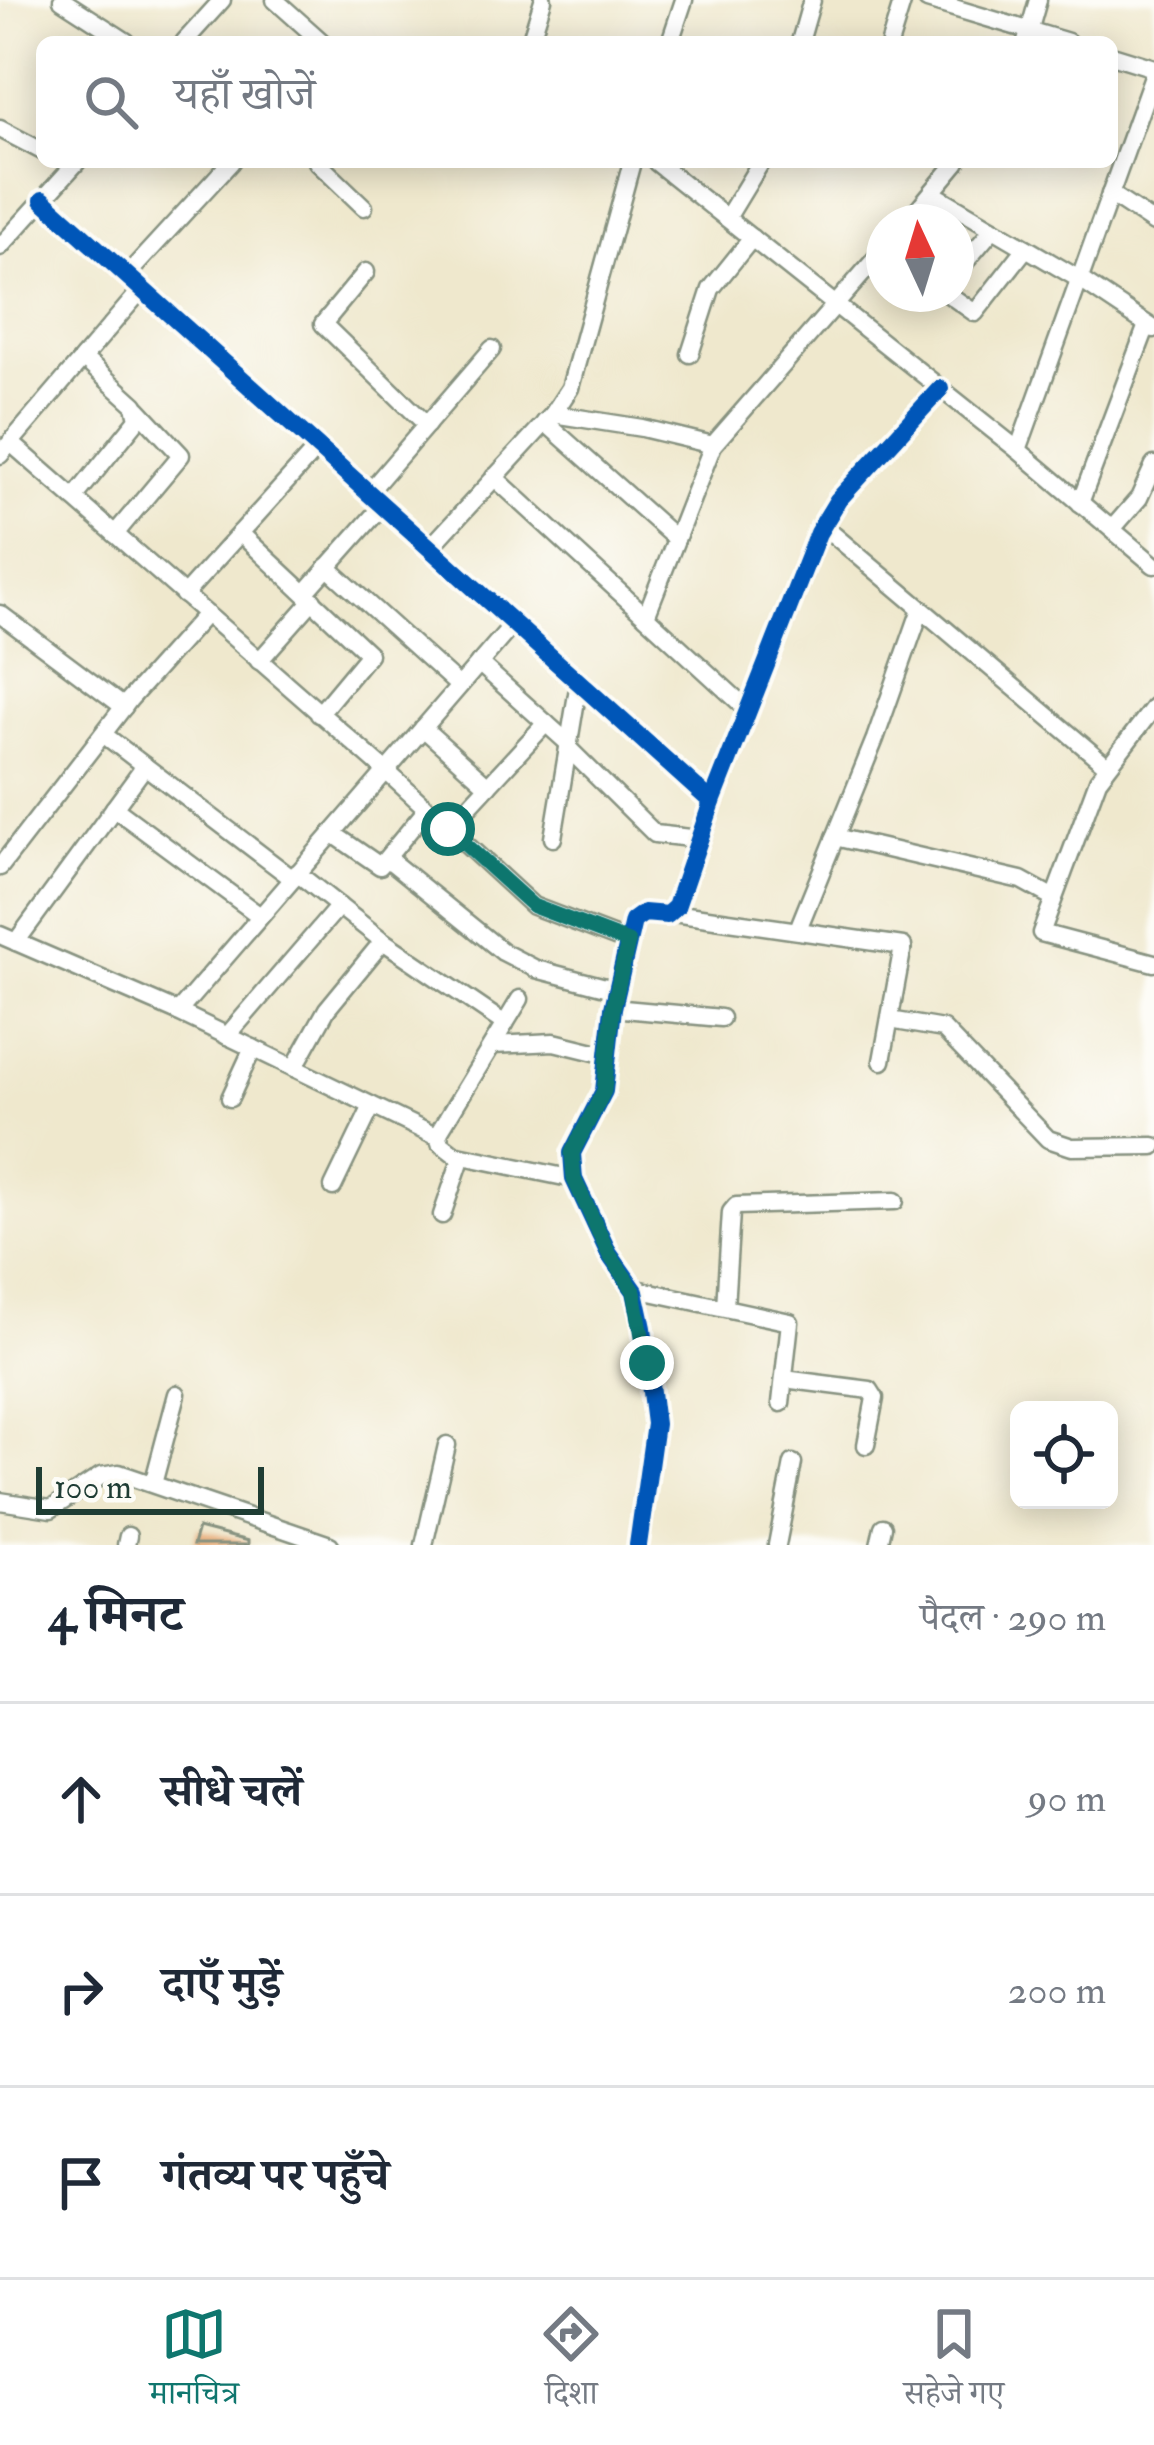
<!DOCTYPE html>
<html lang="hi">
<head>
<meta charset="utf-8">
<style>
  :root { --surface:#fff; --page:#f2f2f3; --text:#1f2937; --muted:#747a83; --line:#e0e1e3; --accent:#0f766e }
  body { margin:0; font-family:"IM FELL Double Pica","Noto Serif Devanagari",serif; background:var(--page); color:var(--text) }
  .controls { position:absolute; right:36px; bottom:36px; display:grid; overflow:hidden; border-radius:18px; box-shadow:0 6px 30px #0003 }
  .controls button { width:108px; height:108px; display:grid; place-items:center; padding:0; border:0; border-bottom:3px solid var(--line); background:var(--surface); color:var(--text); font:60px sans-serif }
  .compass { position:absolute; left:866px; top:204px; width:108px; height:108px; border-radius:50%; background:var(--surface); box-shadow:0 6px 30px #0003; rotate:356deg }
  .scale { position:absolute; left:36px; bottom:30px; width:228px; box-sizing:border-box; padding-left:12px; border:6px solid #1f3d34; border-top:0; font-size:33px; line-height:42px; white-space:nowrap; color:#1f3d34; -webkit-text-stroke:9px #fdfcf7; paint-order:stroke }
  .stop { position:absolute; width:36px; height:36px; margin:-27px; border:9px solid #0f766e; border-radius:50%; background:#fff }
  .stop.end { background:#0f766e; border-color:#fff; box-shadow:0 3px 12px #0008 }
  .list { margin:0; padding:0; list-style:none }
  h2 { display:flex; justify-content:space-between; align-items:center; height:156px; margin:0; padding:0 48px; font-size:51px }
  h2 small { font-size:39px; font-weight:400; color:var(--muted) }
  .list li { display:grid; grid-template-columns:78px 1fr auto; gap:36px; align-items:center; box-sizing:border-box; height:192px; padding:0 48px; border-top:3px solid var(--line) }
  .list b { display:block; font-size:45px; white-space:nowrap }
  .list em { font-size:39px; font-style:normal; color:var(--muted) }
  .icon { flex:none; width:66px; height:66px; fill:none; stroke:currentColor; stroke-width:2; stroke-linecap:round; stroke-linejoin:round }
  .map { position:relative; flex:none; width:1154px; height:1545px; overflow:hidden }
  .search { position:absolute; background:var(--surface); box-shadow:0 6px 30px #0003; left:36px; right:36px; top:36px; height:132px; display:flex; align-items:center; gap:30px; box-sizing:border-box; padding:0 42px; border-radius:18px; color:var(--muted); font-size:45px }
  .sheet { height:732px; background:var(--surface) }
  nav { display:flex; justify-content:space-around; align-items:center; box-sizing:border-box; height:168px; border-top:3px solid var(--line); background:var(--surface); font-size:33px; color:var(--muted) }
  nav a { display:grid; justify-items:center; gap:6px }
  nav .on { color:var(--accent) }
  .map>svg:first-child { display:block }
  .building { fill:#e9b281 }
  .lines { fill:none; stroke-linecap:round; stroke-linejoin:round }
  .minor-casing { stroke:#879280; stroke-width:21 }
  .minor { stroke:#fff; stroke-width:16 }
  .cycleway-casing { stroke:#fdfcf7; stroke-width:26 }
  .cycleway { stroke:#0057b8; stroke-width:18 }
  .route { stroke:#0f766e; stroke-width:15 }
</style>
</head>
<body>
<div class="map">
<svg width="1154" height="1545" viewBox="0 0 1154 1545">
  <rect width="100%" height="100%" fill="#fdfcf7"/>
  <filter id="ink" filterUnits="userSpaceOnUse"><feTurbulence type="fractalNoise" baseFrequency=".00833" numOctaves="2"/><feDisplacementMap in="SourceGraphic" scale="24" xChannelSelector="R" yChannelSelector="G"/><feConvolveMatrix kernelMatrix="1 2 1 2 8 2 1 2 1" color-interpolation-filters="sRGB"/></filter>
  <filter id="wash" filterUnits="userSpaceOnUse"><feTurbulence type="fractalNoise" baseFrequency=".004" numOctaves="4" result="noise"/><feDisplacementMap in="SourceGraphic" scale="48" xChannelSelector="R" yChannelSelector="G"/><feGaussianBlur stdDeviation="2.7" result="paint"/><feColorMatrix in="noise" values="0 0 0 0 0 0 0 0 0 0 0 0 0 0 0 0 0 1.4 0 .05"/><feComposite in="paint" operator="in"/></filter>
  <g filter="url(#wash)">
    <rect width="100%" height="100%" fill="#efe8cd"/>
    <g id="blocks">
      <!-- building -->
      <polygon class="building" points="198,1528 248,1541 248,1545 193,1545"/>
    </g>
  </g>
  <g filter="url(#ink)">
    <use href="#blocks" fill-opacity="0" stroke="#879280" stroke-width="3"/>
    <g class="lines">
      <defs>
        <g id="minor">
          <polyline points="62,0 127,42"/>
          <polyline points="275,0 322,42"/>
          <polyline points="927,0 1068,42"/>
          <polyline points="184,42 222,0"/>
          <polyline points="530,42 543,0"/>
          <polyline points="670,42 684,0"/>
          <polyline points="800,42 812,0"/>
          <polyline points="890,42 903,0"/>
          <polyline points="1026,42 1038,0"/>
          <polyline points="1112,55 1154,68"/>
          <polyline points="0,129 42,151"/>
          <polyline points="317,162 364,207"/>
          <polyline points="656,162 1018,450 1154,565"/>
          <polyline points="932,193 1079,279 1154,329"/>
          <polyline points="1110,194 1154,223"/>
          <polyline points="43,200 712,802"/>
          <polyline points="727,218 761,162"/>
          <polyline points="907,222 957,162"/>
          <polyline points="0,247 77,162"/>
          <polyline points="366,272 323,324 427,425"/>
          <polyline points="956,273 993,229"/>
          <polyline points="127,275 231,162"/>
          <polyline points="948,294 975,313 1026,248"/>
          <polyline points="690,354 711,289 752,238"/>
          <polyline points="553,414 642,428 713,445"/>
          <polyline points="545,422 676,539"/>
          <polyline points="11,443 386,771 533,906 628,942"/>
          <polyline points="1018,450 1154,73"/>
          <polyline points="0,455 142,289"/>
          <polyline points="494,477 748,710"/>
          <polyline points="368,493 492,349"/>
          <polyline points="74,498 138,419 135,405 83,358"/>
          <polyline points="1080,503 1147,325"/>
          <polyline points="822,525 1106,765"/>
          <polyline points="1112,529 1139,498 1154,465"/>
          <polyline points="240,533 369,654 319,714"/>
          <polyline points="115,534 181,455 138,409"/>
          <polyline points="430,548 553,414 570,388 632,162"/>
          <polyline points="327,567 459,686"/>
          <polyline points="305,593 383,505"/>
          <polyline points="184,595 318,447"/>
          <polyline points="0,614 124,707"/>
          <polyline points="646,616 713,445 884,249"/>
          <polyline points="259,661 313,600"/>
          <polyline points="479,663 568,743"/>
          <polyline points="1154,707 1098,780 1041,933 1154,963"/>
          <polyline points="423,728 488,786"/>
          <polyline points="103,734 293,879"/>
          <polyline points="568,748 655,834 699,839"/>
          <polyline points="114,808 260,916"/>
          <polyline points="448,829 546,723"/>
          <polyline points="332,833 380,866 427,809"/>
          <polyline points="835,837 1021,880 1052,897"/>
          <polyline points="553,838 579,682"/>
          <polyline points="388,859 503,952 536,969 617,990"/>
          <polyline points="0,867 129,700 206,614"/>
          <polyline points="297,873 383,941 505,1024"/>
          <polyline points="673,913 903,946 882,1061"/>
          <polyline points="798,929 875,739 921,609"/>
          <polyline points="0,935 178,1012 437,1137"/>
          <polyline points="16,942 145,766"/>
          <polyline points="613,1008 721,1018"/>
          <polyline points="178,1012 514,623"/>
          <polyline points="890,1020 943,1029 1048,1139 1072,1147 1154,1146"/>
          <polyline points="227,1036 339,906"/>
          <polyline points="493,1045 554,1042 607,1055"/>
          <polyline points="294,1068 327,1009 383,941"/>
          <polyline points="230,1098 253,1048"/>
          <polyline points="458,1155 574,1179"/>
          <polyline points="333,1187 372,1106"/>
          <polyline points="442,1215 461,1159 440,1143 439,1132 520,999"/>
          <polyline points="632,1288 790,1322 781,1403"/>
          <polyline points="725,1307 731,1212 736,1206 895,1201"/>
          <polyline points="784,1379 870,1390 875,1398 866,1445"/>
          <polyline points="153,1484 177,1394"/>
          <polyline points="0,1501 51,1509 101,1476 119,1473 330,1545"/>
          <polyline points="126,1545 128,1536"/>
          <polyline points="424,1545 447,1445"/>
          <polyline points="638,1545 655,1424 643,1328 635,1291 609,1254 574,1179 572,1153 604,1091 613,1008 633,921 644,913 667,915 676,907 712,802 818,533 838,500 940,389"/>
          <polyline points="777,1545 793,1463"/>
          <polyline points="879,1545 883,1527"/>
        </g>
      </defs>
      <!-- minor casing -->
      <use href="#minor" class="minor-casing"/>
      <!-- minor -->
      <use href="#minor" class="minor"/>
      <defs>
        <g id="cycleway">
          <polyline points="43,200 712,802"/>
          <polyline points="638,1545 655,1424 643,1328 635,1291 609,1254 574,1179 572,1153 604,1091 613,1008 633,921 644,913 667,915 676,907 712,802 818,533 838,500 940,389"/>
        </g>
      </defs>
      <!-- cycleway casing -->
      <use href="#cycleway" class="cycleway-casing"/>
      <!-- cycleway -->
      <use href="#cycleway" class="cycleway"/>
    </g>
  </g>
  <g class="lines" filter="url(#ink)">
    <!-- route -->
    <polyline class="route" points="448,829 533,906 628,942 613,1008 604,1091 572,1153 574,1179 609,1254 634,1291 647,1363"/>
  </g>
</svg>
<div class="controls">
<button><svg class="icon" aria-label="locate" viewBox="0 0 24 24"><circle cx="12" cy="12" r="6"/><path d="M12 2v4M12 18v4M2 12h4M18 12h4"/></svg></button>
</div>
<svg class="compass" viewBox="-18 -18 36 36"><path d="M0-13l5 13h-10z" fill="#e53935"/><path d="M0 13l5-13h-10z" fill="#747a83"/></svg>
<div class="scale">100 m</div>
<div class="stop" style="left:448px;top:829px"></div>
<div class="stop end" style="left:647px;top:1363px"></div>
<div class="search"><svg class="icon" aria-label="search" viewBox="0 0 24 24"><circle cx="10" cy="10" r="6"/><path d="M15 15l6 6"/></svg>यहाँ खोजें</div>
</div>
<section class="sheet">
<h2>4 मिनट<small>पैदल · 290 m</small></h2>
<ul class="list">
<li><svg class="icon" aria-label="ahead" viewBox="0 0 24 24"><path d="M12 20V5M6 11l6-6 6 6"/></svg><div><b>सीधे चलें</b></div><em>90 m</em></li>
<li><svg class="icon" aria-label="right" viewBox="0 0 24 24"><path d="M7 20v-9h11M14 6l5 5-5 5"/></svg><div><b>दाएँ मुड़ें</b></div><em>200 m</em></li>
<li><svg class="icon" aria-label="arrive" viewBox="0 0 24 24"><path d="M6 21V4h12l-3 4 3 4H6"/></svg><div><b>गंतव्य पर पहुँचे</b></div></li>
</ul>
</section>
<nav>
<a class="on"><svg class="icon" aria-label="map" viewBox="0 0 24 24"><path d="M3 6l6-2 6 2 6-2v14l-6 2-6-2-6 2zM9 4v14M15 6v14"/></svg>मानचित्र</a>
<a><svg class="icon" aria-label="directions" viewBox="0 0 24 24"><path d="M12 3l9 9-9 9-9-9zM9 14v-3h6M13 9l2 2-2 2"/></svg>दिशा</a>
<a><svg class="icon" aria-label="saved" viewBox="0 0 24 24"><path d="M7 4h10v16l-5-4-5 4z"/></svg>सहेजे गए</a>
</nav>
</body>
</html>
